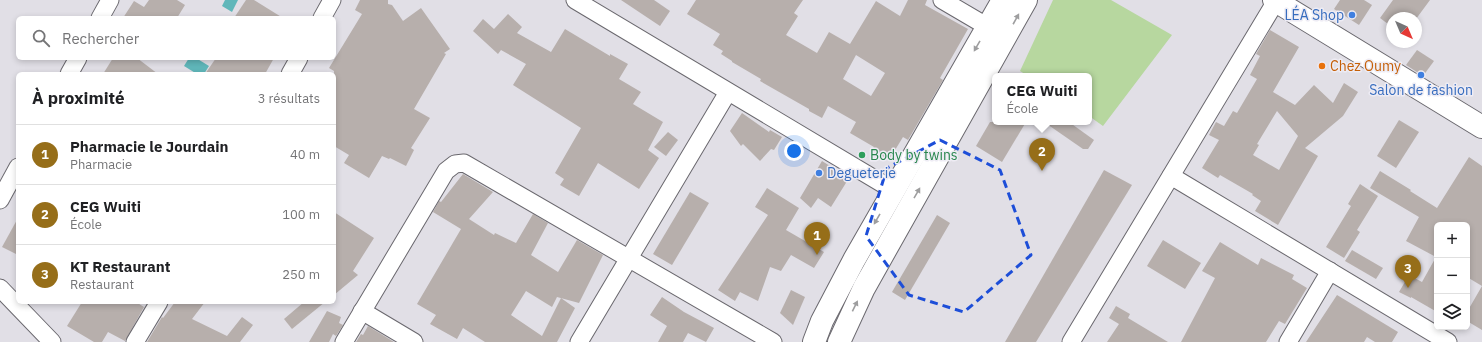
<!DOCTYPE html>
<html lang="fr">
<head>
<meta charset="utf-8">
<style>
  :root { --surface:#fff; --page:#f2f2f2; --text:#202124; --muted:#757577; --line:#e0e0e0; --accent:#966e19 }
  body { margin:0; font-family:"IBM Plex Sans",sans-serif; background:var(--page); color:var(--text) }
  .controls { position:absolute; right:12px; bottom:12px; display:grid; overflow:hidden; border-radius:6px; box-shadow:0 2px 6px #0003 }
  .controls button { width:36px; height:36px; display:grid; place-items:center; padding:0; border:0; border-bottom:1px solid var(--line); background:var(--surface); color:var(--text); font:20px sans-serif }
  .compass { position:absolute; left:1386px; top:12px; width:36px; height:36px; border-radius:50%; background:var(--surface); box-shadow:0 2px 6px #0003; rotate:136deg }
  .you { position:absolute; left:794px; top:151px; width:14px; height:14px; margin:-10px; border:3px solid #fff; border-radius:50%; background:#1a73e8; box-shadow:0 0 0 6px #1a73e833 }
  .badge { display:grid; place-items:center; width:26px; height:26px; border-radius:50%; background:var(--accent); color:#fff; font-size:13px; font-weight:700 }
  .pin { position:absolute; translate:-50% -33px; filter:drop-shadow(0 1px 2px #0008) }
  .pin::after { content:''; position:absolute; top:21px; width:14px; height:12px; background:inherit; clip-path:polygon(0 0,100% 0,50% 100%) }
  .popup { position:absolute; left:992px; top:73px; width:100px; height:52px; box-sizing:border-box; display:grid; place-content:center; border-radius:6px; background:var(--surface); filter:drop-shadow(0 1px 3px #0005); font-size:13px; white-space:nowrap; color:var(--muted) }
  .popup b { font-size:15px; color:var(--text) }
  .popup::after { content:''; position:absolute; left:50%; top:100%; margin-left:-8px; border:8px solid transparent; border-top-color:var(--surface) }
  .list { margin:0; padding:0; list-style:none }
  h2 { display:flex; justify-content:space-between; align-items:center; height:52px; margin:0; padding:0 16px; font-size:17px }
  h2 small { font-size:13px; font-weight:400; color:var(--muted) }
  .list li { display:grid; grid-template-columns:26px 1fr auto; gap:12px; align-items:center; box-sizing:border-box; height:60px; padding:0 16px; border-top:1px solid var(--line) }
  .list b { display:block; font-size:15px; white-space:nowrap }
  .list p { margin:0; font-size:13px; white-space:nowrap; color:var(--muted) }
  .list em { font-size:13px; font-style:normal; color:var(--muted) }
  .icon { flex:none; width:22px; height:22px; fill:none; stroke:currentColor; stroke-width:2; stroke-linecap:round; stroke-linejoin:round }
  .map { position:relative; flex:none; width:1482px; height:342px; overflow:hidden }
  .search { position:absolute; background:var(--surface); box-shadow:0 2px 6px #0003; left:16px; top:16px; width:320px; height:44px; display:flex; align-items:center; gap:10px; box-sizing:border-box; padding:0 14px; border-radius:6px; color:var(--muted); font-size:15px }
  .panel { position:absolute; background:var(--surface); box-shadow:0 2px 6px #0003; left:16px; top:72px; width:320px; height:232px; border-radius:6px }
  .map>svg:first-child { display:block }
  .green { fill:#b7d79f }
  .water { fill:#60b7ba }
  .building { fill:#b7afac; fill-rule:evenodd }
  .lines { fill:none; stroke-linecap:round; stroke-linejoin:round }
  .street-casing { stroke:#6a686e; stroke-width:19 }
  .secondary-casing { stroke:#6a686e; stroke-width:24 }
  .street { stroke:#fff; stroke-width:17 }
  .secondary { stroke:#fff; stroke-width:22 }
  .oneway { fill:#9e9e9f }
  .marked { fill:none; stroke:#1d4ed8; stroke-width:3; stroke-dasharray:8 5; stroke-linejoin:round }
  .shop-dot { fill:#3f7fe0; stroke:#eeecf4; stroke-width:1.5 }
  .food-dot { fill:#e8710a; stroke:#eeecf4; stroke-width:1.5 }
  .leisure-dot { fill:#2e9e5b; stroke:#eeecf4; stroke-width:1.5 }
  .labels { text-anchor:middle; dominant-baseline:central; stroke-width:3; stroke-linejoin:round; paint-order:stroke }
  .shop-label { font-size:14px; fill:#366cbe; stroke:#eeecf4; text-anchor:end }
  .food-label { font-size:14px; fill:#c56008; stroke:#eeecf4; text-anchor:start }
  .leisure-label { font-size:14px; fill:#27864d; stroke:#eeecf4; text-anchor:start }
</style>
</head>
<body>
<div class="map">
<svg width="1482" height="342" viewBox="0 0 1482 342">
  <rect width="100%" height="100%" fill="#e1dfe6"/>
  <!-- green -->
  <polygon class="green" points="1053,0 1111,0 1172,35 1103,126 1089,116 1089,76 1028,76 1020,71"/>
  <!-- water -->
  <g class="water">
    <polygon points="225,0 238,0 232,12 222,6"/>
    <polygon points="189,58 196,58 209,66 204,74 197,74 184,66"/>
  </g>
  <!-- building -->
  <g class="building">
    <polygon points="149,0 177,0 185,5 177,18 123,18 134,1 144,7"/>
    <polygon points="246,0 254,0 283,18 234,18"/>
    <polygon points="360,0 388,0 388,4 392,5 403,21 421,8 450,49 444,53 446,54 414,109 430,118 411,148 414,150 406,166 390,158 389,159 382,156 369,178 344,163 349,155 334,146 334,71 329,68 362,14 355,10"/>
    <polygon points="621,0 654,0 670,11 660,26"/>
    <path d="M696,0H803L794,13L798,16L786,35L817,53L829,32L850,44L876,1L900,16L908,0H927L925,5L968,29L940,78L943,80L908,140L903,137L889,160L872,150L874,147L850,133L856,122L828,106L822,118L809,111V109L760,81L761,79L732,62V61L721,54L723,51L713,45L720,34L687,14ZM856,55L885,73L871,96L843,79Z"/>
    <polygon points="1340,0 1364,0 1372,5 1359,25 1334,9"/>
    <polygon points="1393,0 1430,0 1416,19 1392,18 1392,27 1380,18"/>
    <polygon points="508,14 522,27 517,33 551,52 565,29 610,56 610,54 628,64 619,79 641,92 633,104 663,122 648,150 659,158 639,189 598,163 579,196 560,185 564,179 555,173 581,128 513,85 526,64 501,50 498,54 473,31 483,19 494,29"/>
    <path d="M1270,30L1299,47L1273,92L1295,105L1314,85L1333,103L1344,83L1358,92L1343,116L1305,148L1318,156L1278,225L1255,211L1261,201L1252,195L1253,194L1220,175L1218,178L1202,168L1219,140L1209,135L1216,122L1224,126L1233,111L1237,113L1257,79L1250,75L1260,56L1256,54ZM1277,111L1298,136L1279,170L1253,155L1259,145L1257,144Z"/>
    <polygon points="1417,50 1434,61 1423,76 1406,65"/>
    <polygon points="113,58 137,58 158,74 103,74"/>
    <polygon points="216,58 274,58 265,74 205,74"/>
    <polygon points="742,113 769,132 770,130 782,137 774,150 771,149 760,161 743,144 741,146 730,131"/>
    <polygon points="1399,120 1419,132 1396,168 1377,156"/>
    <polygon points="990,122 1026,122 1002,162 976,146"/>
    <polygon points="1044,122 1069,122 1094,140 1088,149 1083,149"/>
    <polygon points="668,132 678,140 666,156 654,147"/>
    <polygon points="1469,157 1482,166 1482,330 1467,321 1467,312 1482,286 1467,277 1467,225 1437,225 1437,312 1411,297 1411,298 1399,292 1409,275 1422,282 1436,257 1406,241 1419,217 1370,188 1380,171 1411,190 1410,191 1437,208"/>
    <polygon points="822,161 849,178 831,207 818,198 811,208 800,198"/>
    <polygon points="1104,170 1132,185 1036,342 1005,342"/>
    <polygon points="463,174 493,192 469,219 494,235 495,233 516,243 533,214 548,223 531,255 558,272 577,240 603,255 579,303 557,297 552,307 526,291 511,315 542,336 561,298 575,308 557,342 485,342 463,328 457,339 430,324 436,315 417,304 461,229 433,212 439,201 441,202"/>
    <polygon points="1360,184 1378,196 1357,230 1360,232 1344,258 1326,247 1351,206 1348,204"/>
    <polygon points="767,188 799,208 786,230 824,252 814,268 791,255 781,271 770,267 758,301 740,292 735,301 718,290 768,215 755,207"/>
    <polygon points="690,192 709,203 672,265 653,254"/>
    <polygon points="334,212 374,238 353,271 358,275 334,295"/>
    <polygon points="937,215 950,223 905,300 892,292"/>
    <polygon points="18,218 18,255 2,247"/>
    <polygon points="1163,240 1201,263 1185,289 1147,266"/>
    <polygon points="1220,242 1258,265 1261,258 1294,275 1292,279 1307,288 1285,324 1279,321 1266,342 1181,342 1215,278 1202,271"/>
    <polygon points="1352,250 1383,268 1376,279 1345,261"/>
    <polygon points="791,290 805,297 793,325 780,313"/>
    <polygon points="1337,295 1398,332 1392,342 1375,342 1367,337 1364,342 1306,342"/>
    <polygon points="662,297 684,312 714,328 706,342 688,333 683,342 658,342 667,326 650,315"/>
    <polygon points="82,302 136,302 144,307 125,341 108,332 102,342 94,342 67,326"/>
    <polygon points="175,302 205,302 192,319 227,336 242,317 253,325 240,342 147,342 162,317 163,318"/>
    <polygon points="304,302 325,302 292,329 284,319"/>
    <polygon points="1116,306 1130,314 1128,318 1168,342 1107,342 1119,324 1109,318"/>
    <polygon points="327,311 341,317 339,323 343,325 336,336 333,334 329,342 309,342"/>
    <polygon points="368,326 394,342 356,342 361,334 363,335"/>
  </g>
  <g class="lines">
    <defs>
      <g id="street">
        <polyline points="575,0 893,190"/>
        <polyline points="942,0 988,27"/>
        <polyline points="100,18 110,0"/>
        <polyline points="322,18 332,0"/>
        <polyline points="69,74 78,58"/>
        <polyline points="290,74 299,58"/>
        <polyline points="1171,176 1448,342"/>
        <polyline points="0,200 18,167"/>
        <polyline points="0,288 52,342"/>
        <polyline points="362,311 414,342"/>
        <polyline points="135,342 159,302"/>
        <polyline points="344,342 446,171 455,164 464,163 773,342"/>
        <polyline points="579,342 728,92"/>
        <polyline points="1071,342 1276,1"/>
        <polyline points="1288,342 1330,271"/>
      </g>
      <g id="secondary">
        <polyline points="1274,0 1482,127"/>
        <polyline points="814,342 822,321 854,260 1003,0"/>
        <polyline points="839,342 864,288 1026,0"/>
      </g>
    </defs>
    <!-- street casing -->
    <use href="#street" class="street-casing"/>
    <!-- secondary casing -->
    <use href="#secondary" class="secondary-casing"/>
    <!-- street -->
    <use href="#street" class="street"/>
    <!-- secondary -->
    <use href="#secondary" class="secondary"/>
  </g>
  <!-- one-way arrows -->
  <defs><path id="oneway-solid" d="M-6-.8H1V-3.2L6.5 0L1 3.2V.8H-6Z"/></defs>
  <g class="oneway">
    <use href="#oneway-solid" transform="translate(1016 19) rotate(-61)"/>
    <use href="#oneway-solid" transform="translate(977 46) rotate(120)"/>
    <use href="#oneway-solid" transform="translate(917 193) rotate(-60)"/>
    <use href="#oneway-solid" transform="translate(877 219) rotate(120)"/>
    <use href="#oneway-solid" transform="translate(855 306) rotate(-64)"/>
  </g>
  <!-- marked area -->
  <path class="marked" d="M940,140L1000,170L1031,255L964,312L909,295L866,236L887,168Z"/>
  <!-- markers -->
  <g class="shop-dot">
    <circle cx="1352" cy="15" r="4"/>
    <circle cx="1421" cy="75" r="4"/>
    <circle cx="819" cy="173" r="4"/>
  </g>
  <circle class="food-dot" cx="1322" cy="66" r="4"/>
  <circle class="leisure-dot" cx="862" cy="155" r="4"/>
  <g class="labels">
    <!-- shop labels -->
    <g class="shop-label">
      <text x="1344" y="15">LÉA Shop</text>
      <text x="1421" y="90" text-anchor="middle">Salon de fashion</text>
      <text x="827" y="173" text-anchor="start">Degueterie</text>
    </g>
    <!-- food labels -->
    <g class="food-label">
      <text x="1330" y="66">Chez Oumy</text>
    </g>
    <!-- leisure labels -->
    <g class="leisure-label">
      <text x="870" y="155">Body by twins</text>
    </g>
  </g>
</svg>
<div class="controls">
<button>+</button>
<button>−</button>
<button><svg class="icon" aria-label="layers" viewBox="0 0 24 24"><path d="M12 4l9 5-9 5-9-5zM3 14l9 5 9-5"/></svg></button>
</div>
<svg class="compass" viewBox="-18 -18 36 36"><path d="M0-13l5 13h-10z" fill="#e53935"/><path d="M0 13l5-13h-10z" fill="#757577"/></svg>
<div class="you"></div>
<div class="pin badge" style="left:817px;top:255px">1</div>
<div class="pin badge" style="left:1042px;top:171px">2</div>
<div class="popup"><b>CEG Wuiti</b>École</div>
<div class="pin badge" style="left:1408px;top:288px">3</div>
<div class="search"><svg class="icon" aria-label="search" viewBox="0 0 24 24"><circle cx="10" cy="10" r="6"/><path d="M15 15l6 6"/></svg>Rechercher</div>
<section class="panel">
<h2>À proximité<small>3 résultats</small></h2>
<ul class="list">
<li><span class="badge">1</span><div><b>Pharmacie le Jourdain</b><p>Pharmacie</p></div><em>40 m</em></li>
<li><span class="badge">2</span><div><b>CEG Wuiti</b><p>École</p></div><em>100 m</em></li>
<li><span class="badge">3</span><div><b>KT Restaurant</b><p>Restaurant</p></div><em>250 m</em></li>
</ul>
</section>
</div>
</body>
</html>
